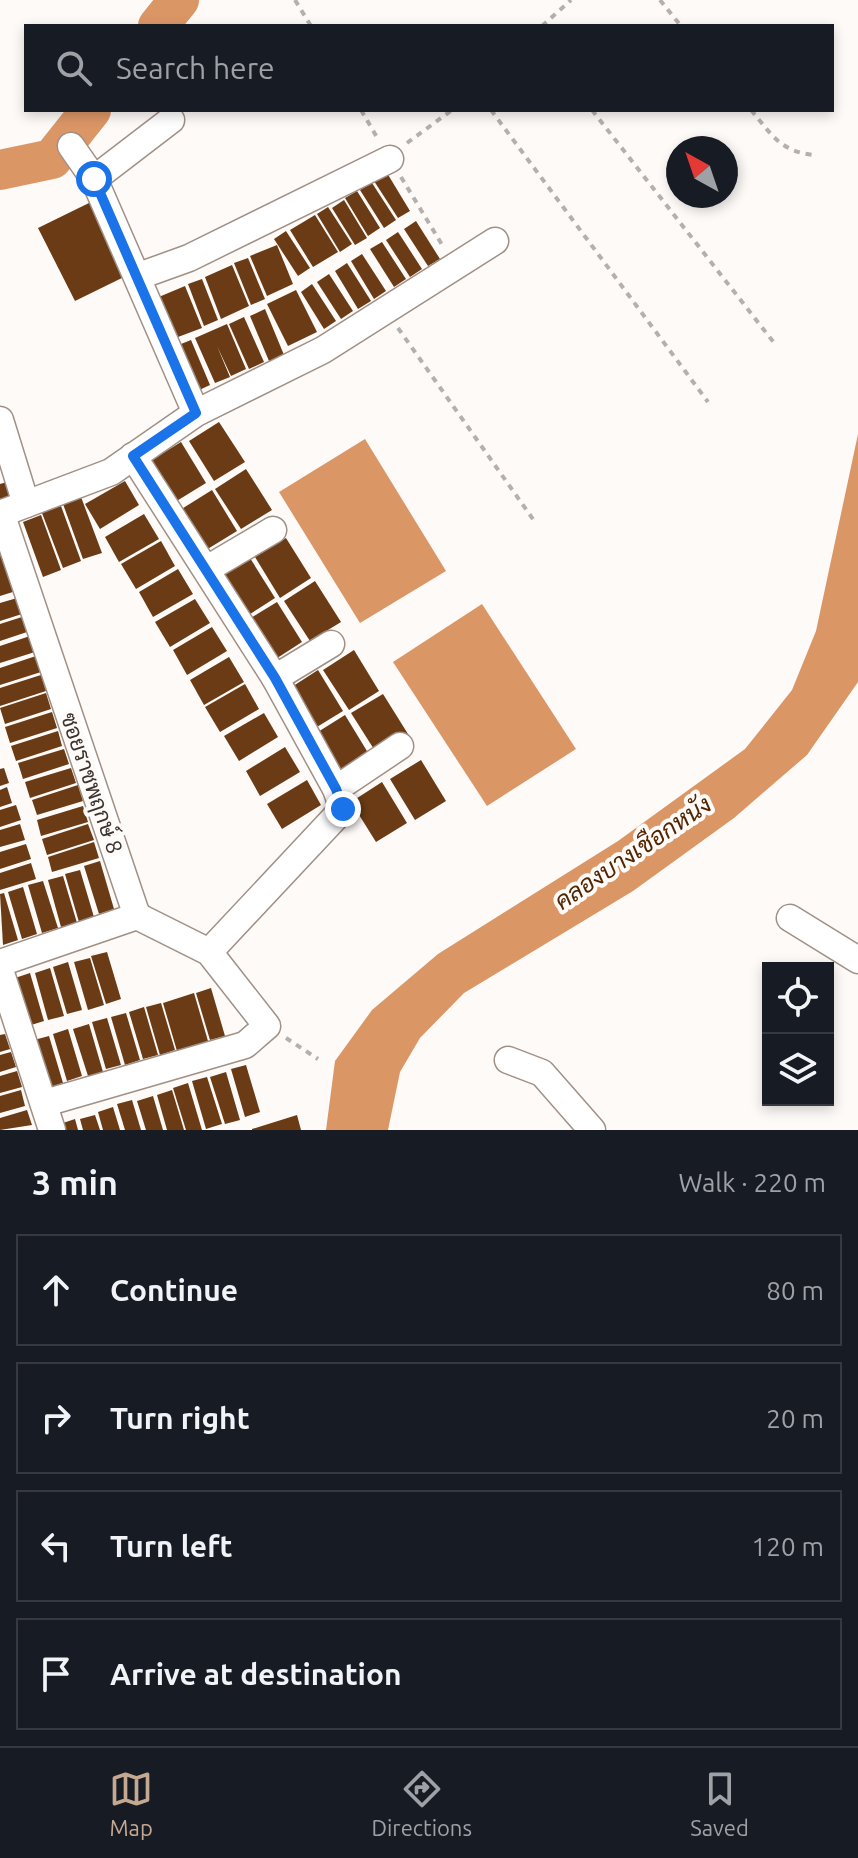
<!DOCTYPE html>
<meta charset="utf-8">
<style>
body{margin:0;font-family:Ubuntu,Sarabun,sans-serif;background:#20242c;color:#f1f3f6}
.controls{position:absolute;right:24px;bottom:24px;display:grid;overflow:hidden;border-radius:0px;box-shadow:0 4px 12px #0003}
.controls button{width:72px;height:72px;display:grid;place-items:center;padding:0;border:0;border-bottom:2px solid #363941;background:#171b24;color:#f1f3f6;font:40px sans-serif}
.compass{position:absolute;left:666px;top:136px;width:72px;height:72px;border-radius:50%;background:#171b24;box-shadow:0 4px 12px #0003;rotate:320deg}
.stop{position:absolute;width:24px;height:24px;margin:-18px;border:6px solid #1a73e8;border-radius:50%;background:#fff}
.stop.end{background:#1a73e8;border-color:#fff;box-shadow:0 2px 8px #0008}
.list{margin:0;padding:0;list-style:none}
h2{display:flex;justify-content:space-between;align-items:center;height:104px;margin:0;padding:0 32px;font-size:34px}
h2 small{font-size:26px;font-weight:400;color:#9ea1a6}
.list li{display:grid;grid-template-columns:52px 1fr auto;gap:24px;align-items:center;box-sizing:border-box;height:112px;margin:0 16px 16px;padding:0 16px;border:2px solid #363941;border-radius:0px}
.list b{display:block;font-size:30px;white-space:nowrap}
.list em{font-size:26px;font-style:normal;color:#9ea1a6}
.icon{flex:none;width:44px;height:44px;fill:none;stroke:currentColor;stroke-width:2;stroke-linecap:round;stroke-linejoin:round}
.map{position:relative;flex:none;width:858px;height:1130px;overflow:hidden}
.search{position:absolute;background:#171b24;box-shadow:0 4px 12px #0003;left:24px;right:24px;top:24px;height:88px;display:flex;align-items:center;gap:20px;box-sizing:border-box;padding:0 28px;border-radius:0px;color:#9ea1a6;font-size:30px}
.sheet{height:616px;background:#171b24}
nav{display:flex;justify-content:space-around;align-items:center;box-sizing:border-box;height:112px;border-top:2px solid #363941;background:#171b24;font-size:22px;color:#9ea1a6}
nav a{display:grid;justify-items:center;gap:4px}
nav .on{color:#c4a891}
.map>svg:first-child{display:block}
.water{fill:#db9666}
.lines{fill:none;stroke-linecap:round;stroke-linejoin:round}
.river{stroke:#db9666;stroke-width:40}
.building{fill:#6a3b15}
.minor-casing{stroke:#a09086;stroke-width:29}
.path{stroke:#b5b0ad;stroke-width:4;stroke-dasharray:6 6;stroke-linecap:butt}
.minor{stroke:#fff;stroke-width:26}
.route{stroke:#1a73e8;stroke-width:10}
.labels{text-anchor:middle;stroke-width:8;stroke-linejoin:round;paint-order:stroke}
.street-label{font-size:22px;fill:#3a332f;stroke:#fefaf8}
.water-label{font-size:24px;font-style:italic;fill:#502500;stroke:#fefaf8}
</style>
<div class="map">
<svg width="858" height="1130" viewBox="0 0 858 1130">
<rect width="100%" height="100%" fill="#fefaf8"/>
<!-- water -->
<g class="water">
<path d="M858 434V682L807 755 734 818 633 891 464 993 420 1038 400 1072 388 1130H326L335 1061 372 1010 438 954 618 841 745 749 792 690 816 631Z"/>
<path d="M365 439 446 571 360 623 279 492Z"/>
<path d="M482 604 576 749 487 806 393 662Z"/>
</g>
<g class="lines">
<!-- river -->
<g class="river">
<path d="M158 26 179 0"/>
<path d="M0 170 52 159 91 110"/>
</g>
</g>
<!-- building -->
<g class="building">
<path d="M387 173 410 211 398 218 374 181Z"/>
<path d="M372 183 396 220 384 228 360 190Z"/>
<path d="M357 191 380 228 368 236 345 198Z"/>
<path d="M344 200 367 238 355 245 332 208Z"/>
<path d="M91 202 128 275 75 301 38 228Z"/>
<path d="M328 207 352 244 340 252 317 214Z"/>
<path d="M315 215 338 252 313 267 290 230Z"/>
<path d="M416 221 440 259 428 266 404 229Z"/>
<path d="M286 231 310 268 298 276 274 239Z"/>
<path d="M398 232 422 269 410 277 386 240Z"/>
<path d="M382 242 406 279 394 287 370 249Z"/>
<path d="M277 245 293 284 267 296 250 256Z"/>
<path d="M362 254 386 291 374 299 351 261Z"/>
<path d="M248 258 265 299 251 305 234 263Z"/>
<path d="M347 263 371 301 358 309 335 271Z"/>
<path d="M232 265 249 306 221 319 205 277Z"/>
<path d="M329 274 353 311 341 319 317 282Z"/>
<path d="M202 279 218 320 204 326 188 284Z"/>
<path d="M312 284 336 321 324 329 301 292Z"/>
<path d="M185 286 202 328 170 340 154 299Z"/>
<path d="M296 290 317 332 288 346 267 304Z"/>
<path d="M265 309 284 355 269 361 250 316Z"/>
<path d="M244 317 264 362 249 369 229 324Z"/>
<path d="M227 324 246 369 231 376 217 346 230 377 215 383 195 338Z"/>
<path d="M191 340 210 385 195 392 176 346Z"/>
<path d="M219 422 245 462 214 481 189 441Z"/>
<path d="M181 442 206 483 175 502 150 461Z"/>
<path d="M246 469 272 510 241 529 215 489Z"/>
<path d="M125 481 139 505 100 529 85 504Z"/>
<path d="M7 482 12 497 0 501V484Z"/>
<path d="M212 490 237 531 206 550 180 510Z"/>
<path d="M81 497 102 553 83 559 63 504Z"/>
<path d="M61 506 81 561 63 568 42 513Z"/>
<path d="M144 514 159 539 119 562 105 537Z"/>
<path d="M41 515 61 570 43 577 23 522Z"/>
<path d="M286 538 311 578 280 598 255 557Z"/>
<path d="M0 541 16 591 0 596Z"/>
<path d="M161 541 175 566 136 589 121 564Z"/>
<path d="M250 558 275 598 244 618 219 577Z"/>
<path d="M178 569 193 594 153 617 139 592Z"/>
<path d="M315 581 341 622 310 641 284 601Z"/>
<path d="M17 598 22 614 0 621V603Z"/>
<path d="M195 599 210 623 170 647 155 622Z"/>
<path d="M277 602 302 642 271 662 246 621Z"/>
<path d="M22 617 27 632 0 641V624Z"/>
<path d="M212 627 227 651 187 675 173 650Z"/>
<path d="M30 636 35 652 0 663V646Z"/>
<path d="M354 650 379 691 349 710 323 670Z"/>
<path d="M36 656 41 672 0 685V668Z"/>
<path d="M229 657 244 682 204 705 190 680Z"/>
<path d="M318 670 343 711 312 730 287 690Z"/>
<path d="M41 675 46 691 0 706V688Z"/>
<path d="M245 684 259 709 220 732 205 707Z"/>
<path d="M46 693 51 709 5 724 0 708Z"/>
<path d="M383 694 408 734 377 754 351 713Z"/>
<path d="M52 712 57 728 10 743 5 727Z"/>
<path d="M264 713 278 737 239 761 224 736Z"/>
<path d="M345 715 370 756 339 775 313 735Z"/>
<path d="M58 731 62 746 16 761 11 746Z"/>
<path d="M285 747 300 772 260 796 246 771Z"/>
<path d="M64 749 69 764 23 779 18 763Z"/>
<path d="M421 760 446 801 415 820 390 779Z"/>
<path d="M4 768 9 783 0 786V769Z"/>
<path d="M71 768 76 783 30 798 25 782Z"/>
<path d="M307 780 321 805 282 829 267 804Z"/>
<path d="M382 782 407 823 376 842 351 802Z"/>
<path d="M78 785 83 801 37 815 32 800Z"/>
<path d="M7 787 12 803 0 807V790Z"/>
<path d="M16 805 21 820 0 827V810Z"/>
<path d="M83 806 88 822 41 836 37 820Z"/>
<path d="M20 824 25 840 0 847V830Z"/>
<path d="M88 824 94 840 47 855 42 839Z"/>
<path d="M94 842 99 858 52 872 48 857Z"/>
<path d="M26 844 31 859 0 869V852Z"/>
<path d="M100 861 114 909 99 914 84 866Z"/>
<path d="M31 863 36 879 0 890V873Z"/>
<path d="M80 870 94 917 79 922 65 874Z"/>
<path d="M63 876 77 923 61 927 48 880Z"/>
<path d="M43 881 58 928 42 933 28 885Z"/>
<path d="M23 887 37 934 22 939 8 892Z"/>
<path d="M4 893 18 940 3 945 0 894Z"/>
<path d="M107 952 121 999 106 1004 91 956Z"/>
<path d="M90 958 104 1005 88 1010 74 962Z"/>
<path d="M68 962 82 1010 67 1014 53 967Z"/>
<path d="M50 968 64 1016 48 1020 35 973Z"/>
<path d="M30 973 44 1021 28 1026 15 978Z"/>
<path d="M211 988 225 1036 210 1040 196 993Z"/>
<path d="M194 993 208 1041 177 1051 163 1003Z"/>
<path d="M161 1003 175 1050 160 1055 146 1007Z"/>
<path d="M144 1007 158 1055 143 1059 129 1012Z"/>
<path d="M126 1013 140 1060 125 1065 111 1017Z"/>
<path d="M107 1018 121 1065 106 1069 92 1022Z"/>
<path d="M89 1024 103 1072 88 1076 73 1029Z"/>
<path d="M68 1029 82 1076 67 1081 53 1034Z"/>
<path d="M5 1034 10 1049 0 1052V1035Z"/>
<path d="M49 1036 63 1083 48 1088 34 1040Z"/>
<path d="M11 1052 16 1067 0 1072V1055Z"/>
<path d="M246 1065 260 1112 245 1117 231 1069Z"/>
<path d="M17 1071 22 1087 0 1093V1076Z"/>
<path d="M226 1072 240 1120 225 1124 210 1077Z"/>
<path d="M207 1077 222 1124 206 1129 192 1081Z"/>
<path d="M188 1083 202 1130H186L173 1088Z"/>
<path d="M21 1090 25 1106 0 1113V1096Z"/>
<path d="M172 1090 184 1130H167L157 1095Z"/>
<path d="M153 1096 163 1130H146L137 1101Z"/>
<path d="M132 1100 141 1130H125L117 1104Z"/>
<path d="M113 1107 120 1130H103L98 1112Z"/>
<path d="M27 1110 32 1125 0 1130V1118Z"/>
<path d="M95 1115 100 1130H83L80 1119Z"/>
<path d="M297 1115 301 1130H252V1129Z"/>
<path d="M75 1119 78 1130H62L60 1124Z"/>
</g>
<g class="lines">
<defs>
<g id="minor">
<path d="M71 146 94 179 196 413"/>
<path d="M94 179 171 120"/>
<path d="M139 276 189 258 390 159"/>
<path d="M0 420 26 504"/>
<path d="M133 456 275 678 336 789 343 809 209 952"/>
<path d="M0 514 111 472 196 413 323 350 495 241"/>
<path d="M207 569 273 530"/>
<path d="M275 678 331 644"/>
<path d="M336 789 400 746"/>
<path d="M790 918 858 960"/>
<path d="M0 963 137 916 1 513"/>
<path d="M0 970 52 1130"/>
<path d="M508 1060 542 1073 592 1130"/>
<path d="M45 1103 245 1045 267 1026 209 952 137 916"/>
</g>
</defs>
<!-- minor casing -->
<use href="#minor" class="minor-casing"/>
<!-- path -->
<g class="path">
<path d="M295 0 311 26"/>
<path d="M660 0 681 26"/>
<path d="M542 26 571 0"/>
<path d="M361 110 378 139"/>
<path d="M491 110 708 402"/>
<path d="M592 110 775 344"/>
<path d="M751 110C772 135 780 151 813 155"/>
<path d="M407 143 452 110"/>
<path d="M401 177 444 248"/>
<path d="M398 328 535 522"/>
<path d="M286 1038 318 1059"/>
</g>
<!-- minor -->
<use href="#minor" class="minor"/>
</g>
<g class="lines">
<!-- route -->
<path class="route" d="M94 179 196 413 133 456 275 678 336 789 343 809"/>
</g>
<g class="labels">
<!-- street labels -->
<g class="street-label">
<text transform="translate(92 783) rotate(71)" y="8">ซอยราชพฤกษ์ 8</text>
</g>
<!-- water labels -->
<g class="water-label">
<text transform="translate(633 853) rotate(-34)" y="8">คลองบางเชือกหนัง</text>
</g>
</g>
</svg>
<div class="controls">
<button><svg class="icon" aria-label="locate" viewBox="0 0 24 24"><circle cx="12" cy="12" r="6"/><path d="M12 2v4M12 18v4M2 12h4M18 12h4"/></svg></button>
<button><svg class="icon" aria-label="layers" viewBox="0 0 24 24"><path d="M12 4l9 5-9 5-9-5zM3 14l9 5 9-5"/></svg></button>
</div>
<svg class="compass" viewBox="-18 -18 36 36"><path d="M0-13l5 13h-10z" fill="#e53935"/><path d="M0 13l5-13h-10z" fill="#9ea1a6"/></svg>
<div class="stop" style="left:94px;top:179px"></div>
<div class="stop end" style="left:343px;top:809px"></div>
<div class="search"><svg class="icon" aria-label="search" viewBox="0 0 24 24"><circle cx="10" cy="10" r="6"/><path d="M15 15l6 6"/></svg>Search here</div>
</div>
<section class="sheet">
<h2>3 min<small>Walk · 220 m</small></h2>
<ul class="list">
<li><svg class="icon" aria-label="ahead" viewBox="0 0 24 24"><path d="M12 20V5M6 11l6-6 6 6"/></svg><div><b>Continue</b></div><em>80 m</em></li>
<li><svg class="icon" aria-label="right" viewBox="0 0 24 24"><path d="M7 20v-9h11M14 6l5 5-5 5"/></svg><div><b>Turn right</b></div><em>20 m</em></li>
<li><svg class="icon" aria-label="left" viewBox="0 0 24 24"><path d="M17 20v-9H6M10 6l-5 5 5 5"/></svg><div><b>Turn left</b></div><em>120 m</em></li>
<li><svg class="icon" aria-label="arrive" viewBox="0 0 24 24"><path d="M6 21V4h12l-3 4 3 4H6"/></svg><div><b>Arrive at destination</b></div></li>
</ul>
</section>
<nav>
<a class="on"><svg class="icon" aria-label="map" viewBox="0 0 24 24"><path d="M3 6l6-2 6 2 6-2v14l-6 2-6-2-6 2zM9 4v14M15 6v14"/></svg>Map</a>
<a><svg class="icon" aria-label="directions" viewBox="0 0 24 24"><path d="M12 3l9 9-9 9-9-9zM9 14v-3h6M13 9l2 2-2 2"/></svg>Directions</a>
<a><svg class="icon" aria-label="saved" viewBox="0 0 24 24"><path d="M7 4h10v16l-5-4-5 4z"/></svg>Saved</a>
</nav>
